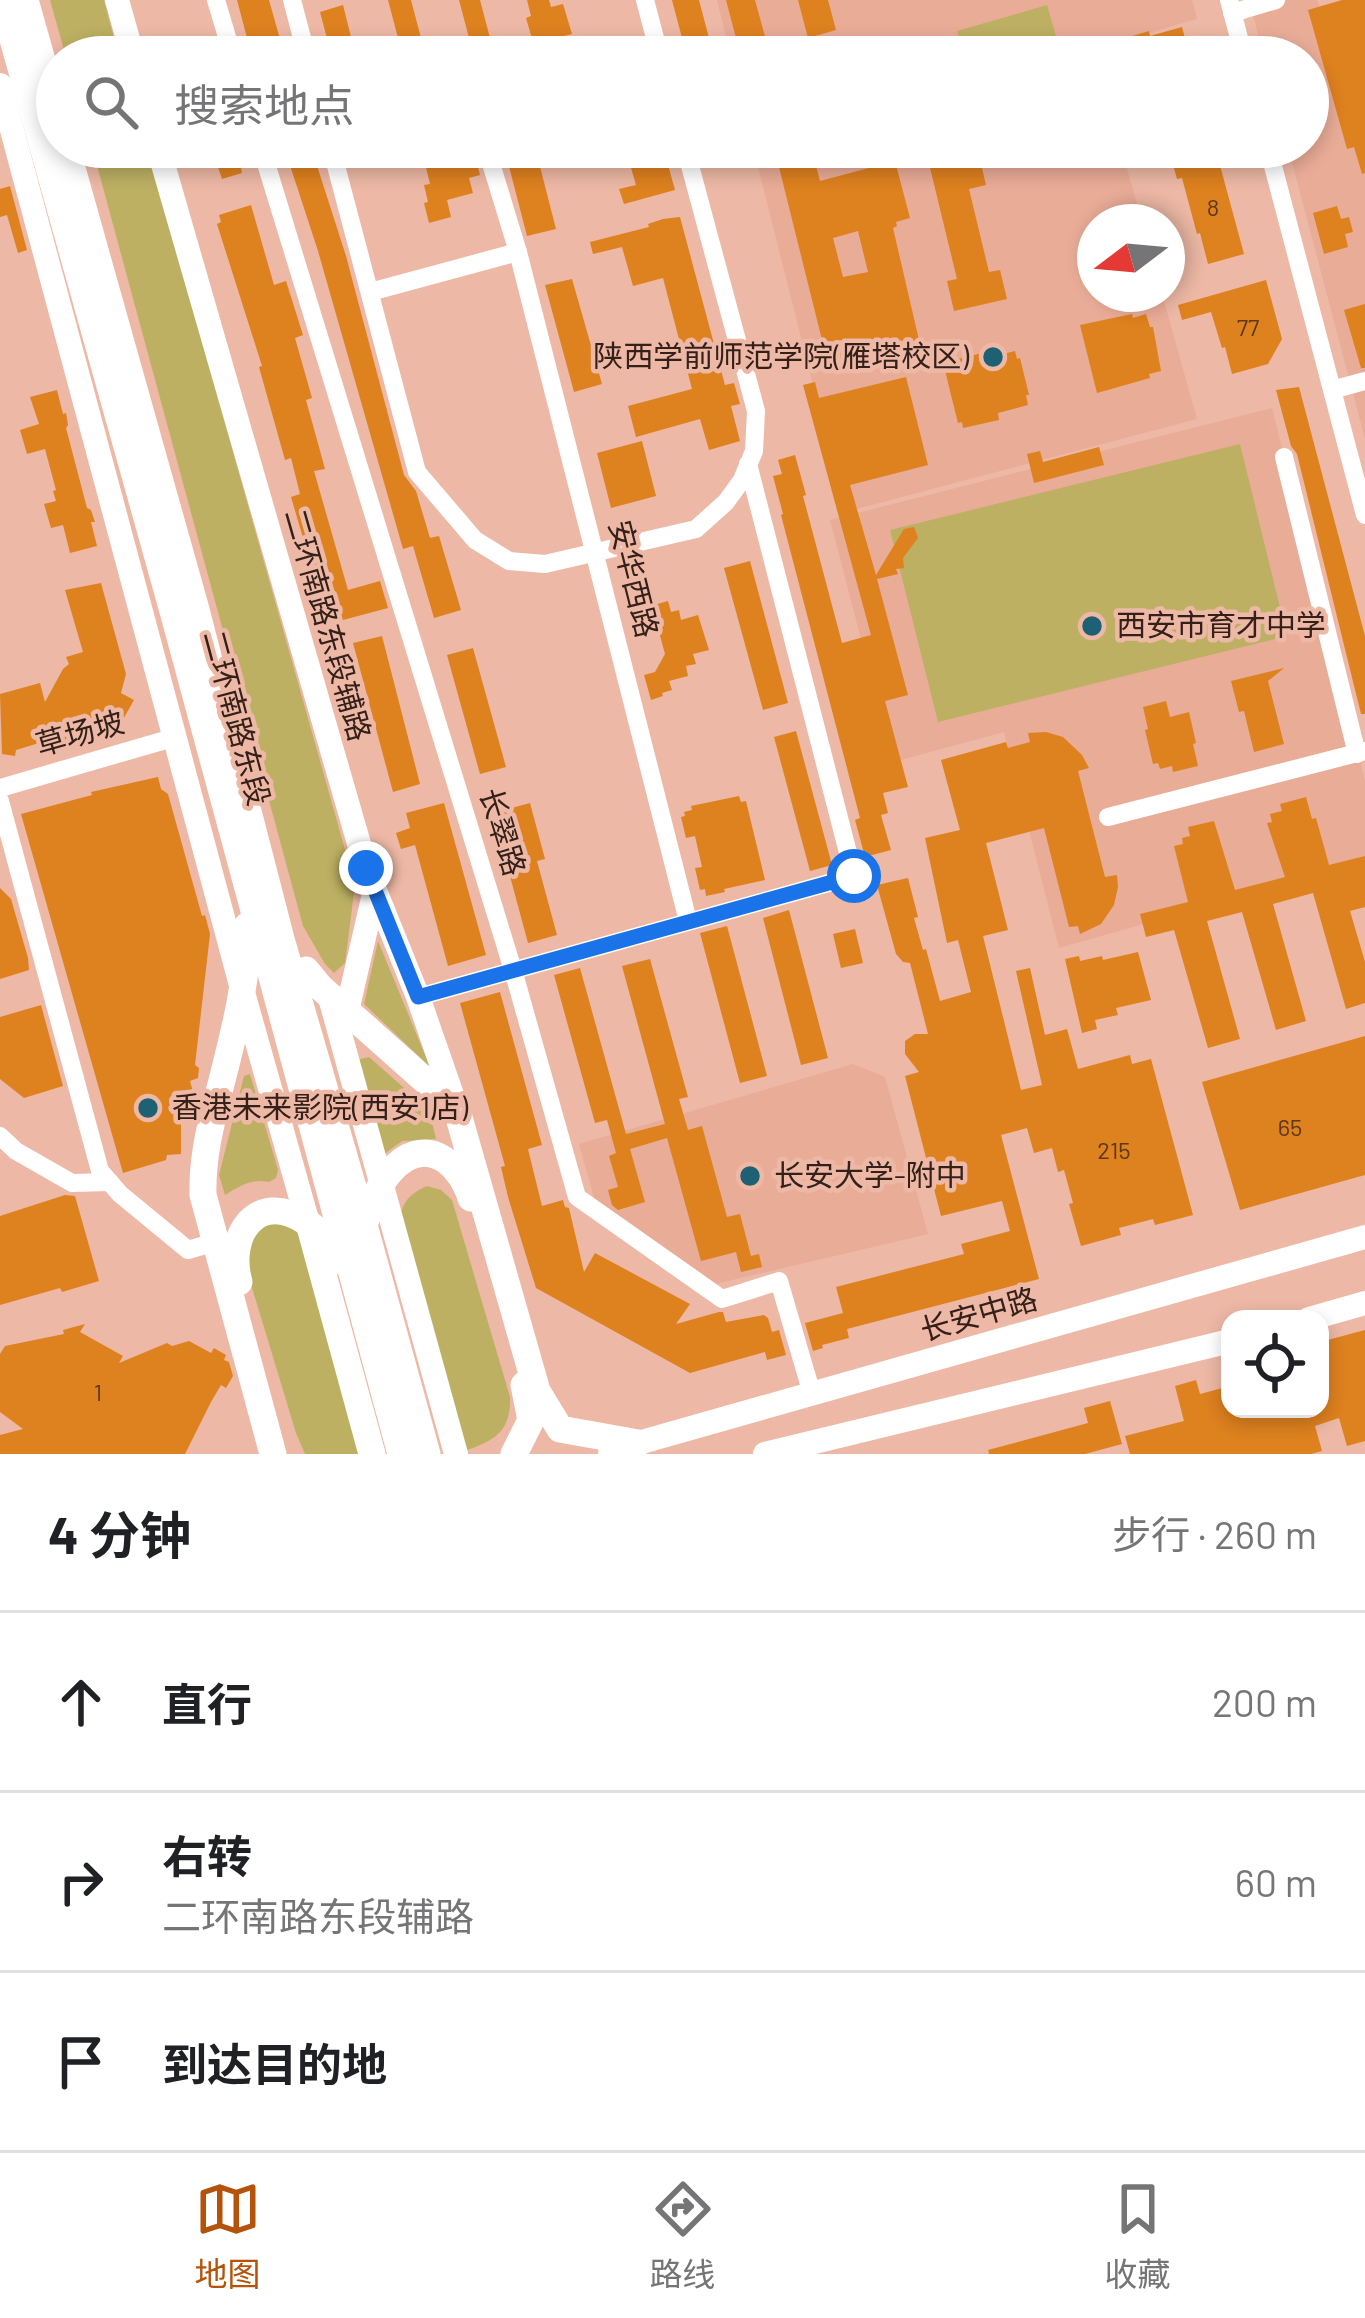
<!DOCTYPE html>
<html lang="zh">
<meta charset="utf-8">
<style>
body{margin:0;font-family:Barlow,"Noto Sans SC",sans-serif;background:#f2f2f2;color:#202124}
.controls{position:absolute;right:36px;bottom:36px;display:grid;overflow:hidden;border-radius:24px;box-shadow:0 6px 18px #0003}
.controls button{width:108px;height:108px;display:grid;place-items:center;padding:0;border:0;border-bottom:3px solid #e0e0e0;background:#fff;color:#202124;font:60px sans-serif}
.compass{position:absolute;left:1077px;top:204px;width:108px;height:108px;border-radius:50%;background:#fff;box-shadow:0 6px 18px #0003;rotate:254deg}
.stop{position:absolute;width:36px;height:36px;margin:-27px;border:9px solid #1a73e8;border-radius:50%;background:#fff}
.stop.end{background:#1a73e8;border-color:#fff;box-shadow:0 3px 12px #0008}
.list{margin:0;padding:0;list-style:none}
h2{display:flex;justify-content:space-between;align-items:center;height:156px;margin:0;padding:0 48px;font-size:51px}
h2 small{font-size:39px;font-weight:400;color:#757577}
.list li{display:grid;grid-template-columns:78px 1fr auto;gap:36px;align-items:center;box-sizing:border-box;height:180px;padding:0 48px;border-top:3px solid #e0e0e0}
.list b{display:block;font-size:45px;white-space:nowrap}
.list p{margin:0;font-size:39px;white-space:nowrap;color:#757577}
.list em{font-size:39px;font-style:normal;color:#757577}
.icon{flex:none;width:66px;height:66px;fill:none;stroke:currentColor;stroke-width:2;stroke-linecap:round;stroke-linejoin:round}
.map{position:relative;flex:none;width:1365px;height:1454px;overflow:hidden}
.search{position:absolute;background:#fff;box-shadow:0 6px 18px #0003;left:36px;right:36px;top:36px;height:132px;display:flex;align-items:center;gap:30px;box-sizing:border-box;padding:0 42px;border-radius:66px;color:#757577;font-size:45px}
.sheet{height:696px;background:#fff}
nav{display:flex;justify-content:space-around;align-items:center;box-sizing:border-box;height:168px;border-top:3px solid #e0e0e0;background:#fff;font-size:33px;color:#757577}
nav a{display:grid;justify-items:center;gap:6px}
nav .on{color:#b45309}
.map>svg:first-child{display:block}
.built{fill:#e9ac97}
.green{fill:#bdb063}
.building{fill:#de811f;fill-rule:evenodd}
.lines{fill:none;stroke-linecap:round;stroke-linejoin:round}
.minor{stroke:#fff;stroke-width:18}
.major{stroke:#fff;stroke-width:24}
.highway{stroke:#fff;stroke-width:27}
.route{stroke:#1a73e8;stroke-width:15}
.poi-dot{fill:#1e6174;stroke:#edb8a5;stroke-width:4.5}
.labels{text-anchor:middle;stroke-width:9;stroke-linejoin:round;paint-order:stroke}
.number-label{font-size:24px;fill:#5e381a}
.poi-label{font-size:30px;fill:#342019;stroke:#edb8a5;text-anchor:start}
.street-label{font-size:30px;fill:#342019;stroke:#edb8a5}
</style>
<div class="map">
<svg width="1365" height="1454" viewBox="0 0 1365 1454">
<rect width="100%" height="100%" fill="#edb8a5"/>
<!-- built -->
<g class="built">
<path d="M717 0H1192L1197 19 1095 48 1096 57H731Z"/>
<path d="M1249 0H1317L1319 6 1328 4 1365 134V439L1288 147H1308V57H1264Z"/>
<path d="M753 147H1121L1142 222H1095V294H1162L1197 419 845 512Z"/>
<path d="M1272 408 1365 781V861L1059 948 1004 732 893 762 830 520Z"/>
<path d="M853 1064 885 1077 928 1234 711 1285 597 1208 579 1144Z"/>
</g>
<!-- green -->
<g class="green">
<path d="M50 0H104L119 57H66Z"/>
<path d="M1047 5 1062 57H965L957 31Z"/>
<path d="M92 147H147L355 885 345 963 334 973 325 964 303 926Z"/>
<path d="M1240 444 1287 636 938 722 890 530Z"/>
<path d="M378 941 430 1067 364 1004Z"/>
<path d="M369 1057 429 1110 436 1139 402 1141 384 1154 357 1060Z"/>
<path d="M250 1074 278 1170 276 1178 269 1182C252 1178 239 1186 225 1195L219 1175 244 1076Z"/>
<path d="M427 1186 441 1190 452 1200 510 1397C511 1431 495 1441 464 1451L399 1222C402 1202 409 1194 427 1186Z"/>
<path d="M277 1219 297 1229 361 1454H305L296 1433 243 1258 251 1234Z"/>
</g>
<!-- building -->
<g class="building">
<path d="M237 0H269L285 57H252Z"/>
<path d="M388 0H411L426 57H403Z"/>
<path d="M459 0H480L495 57H474Z"/>
<path d="M527 0H549L551 7 563 4 572 34 560 37 562 44 544 48 541 40 533 42 526 18 531 16Z"/>
<path d="M672 0H699L714 57H687Z"/>
<path d="M726 0H755L769 51 741 57Z"/>
<path d="M798 0H828L836 30 808 38Z"/>
<path d="M1342 0H1365V173L1362 174 1354 147 1347 149 1308 10Z"/>
<path d="M343 5 356 57H332L320 12Z"/>
<path d="M1182 27 1190 57H1124L1119 40 1149 31 1150 36Z"/>
<path d="M207 147H248L251 165 241 168 242 173 222 179 218 167 214 168Z"/>
<path d="M284 147H311L346 256 404 475 416 491 430 538 439 536 461 610 434 618 413 546 403 549 318 251Z"/>
<path d="M421 147H473L480 175 469 178 473 193 447 200 451 217 429 223 424 203 428 202 424 185 430 184Z"/>
<path d="M504 147H535L556 229 527 236Z"/>
<path d="M625 147H663L675 190 624 204 619 189 636 185Z"/>
<path d="M774 147H811L820 181 895 161 910 218 896 222 897 226 893 228 919 340 866 353 868 358 829 368ZM858 231 868 272 843 277 833 238Z"/>
<path d="M925 147H959L962 159 979 155 986 185 969 189 989 272 1000 270 1007 299 954 311 947 281 957 279Z"/>
<path d="M1173 147H1215L1244 254 1208 264 1200 233 1197 234 1182 178 1177 179 1172 161 1177 160Z"/>
<path d="M10 186 27 250 18 253 7 215 0 217V189Z"/>
<path d="M251 205 274 285 286 281 303 335 295 338 312 398 306 400 325 469 314 471 348 590 380 581 388 608 343 620 335 595 321 599 291 497 300 494 291 458 285 460 259 367 262 366 217 224 221 222 219 215Z"/>
<path d="M1337 206 1341 219 1349 217 1353 232 1345 234 1348 247 1324 254 1313 213Z"/>
<path d="M680 217 725 385 734 383 740 404 731 406 740 441 709 450 700 419 636 437 628 406 692 389 663 278 633 286 622 247 593 254 590 242 649 227 648 224 663 219Z"/>
<path d="M572 279 602 384 574 392 545 285Z"/>
<path d="M1266 280 1282 339 1268 364 1232 374 1225 347 1222 348 1211 312 1182 320 1178 305Z"/>
<path d="M1365 304V368H1361L1344 310Z"/>
<path d="M1132 314 1133 318 1146 314 1150 327H1153L1161 371 1149 374 1150 378 1097 393 1080 325Z"/>
<path d="M1015 351 1017 359 1020 358 1029 395H1026L1028 405 998 413 999 420 963 428 962 422 958 423 951 395 945 370 948 369 946 362 982 353 983 359Z"/>
<path d="M906 377 928 465 850 485 876 575 904 529 914 527 918 538 903 558 904 568 896 569 898 574 877 579 908 695 885 701 908 787 883 793 888 813 881 815 891 850 865 857 855 820 860 818 781 515 783 514 773 476 782 474 778 460 795 455 806 495 803 496 842 643 871 635 803 385 815 382 819 398Z"/>
<path d="M1299 387 1365 636V714H1361L1297 454 1291 446 1276 390Z"/>
<path d="M57 390 63 414 66 413 68 425 66 428 87 508 91 510 95 522H91L97 546 70 553 63 525 51 528 44 504 56 501 53 491 56 490 45 449 27 454 20 430 39 424 30 397Z"/>
<path d="M642 441 656 496 611 508 597 453Z"/>
<path d="M1099 447 1104 465 1034 483 1027 454 1040 451 1043 462Z"/>
<path d="M750 561 788 703 763 710 724 568Z"/>
<path d="M101 583 126 674 121 693 134 700 121 723 111 717 97 728 66 741 62 736 16 750 15 756 2 754 0 694 40 683 45 702 63 669 69 664 66 657 83 652 65 590Z"/>
<path d="M639 595 641 599 647 598 650 606 668 601 671 612 679 610 681 620 698 615 709 650 693 654 696 664 686 666 688 676 669 681 672 690 662 693 663 696 651 700 644 675 655 672 665 654 659 632 643 623 635 625 627 599Z"/>
<path d="M382 636 420 784 393 792 353 643Z"/>
<path d="M473 648 506 767 480 774 447 655Z"/>
<path d="M1284 668 1268 681 1284 744 1254 752 1244 711 1239 712 1231 681Z"/>
<path d="M1166 701 1170 717 1189 712 1196 743 1193 744 1198 766 1173 772 1172 766 1160 769 1158 763 1153 764 1145 730 1148 729 1143 707Z"/>
<path d="M796 731 832 865 810 871 774 737Z"/>
<path d="M1046 732 1063 737 1082 755 1089 768 1078 771 1105 877 1117 875 1118 887 1114 905 1101 924 1080 934 1078 926 1069 927 1044 828 986 843 1008 930 983 936 1021 1090 1042 1085 1016 971 1030 968 1045 1035 1067 1029 1078 1069 1130 1055 1132 1064 1151 1059 1193 1215 1155 1225 1153 1219 1119 1228 1121 1235 1081 1246 1069 1204 1073 1203 1064 1170 1058 1172 1052 1148 1034 1153 1027 1128 1001 1135 1039 1279 847 1329 849 1338 822 1345 823 1348 813 1351 805 1323 843 1313 836 1287 964 1254 961 1244 1010 1231 1002 1201 941 1216 905 1076 919 1072 905 1054V1041L915 1034H928L910 963 903 962 896 954 877 885 908 878 918 917 914 918 919 936 923 950 926 949 940 1001 971 992 958 940 947 943 925 838 960 830 941 760 1006 742 1008 748 1030 742 1028 733Z"/>
<path d="M158 777 161 789 168 794 202 916 205 915 210 934 195 1065 199 1068 198 1078 190 1081 193 1092 182 1095 187 1119 181 1121V1154L167 1155 166 1160 123 1173 21 814 92 795 91 792Z"/>
<path d="M739 796 741 802 746 801 765 880 724 889 725 892 706 896 705 889 700 890 695 868 702 867 695 836 686 838 681 817 685 816 684 812 692 810 691 806Z"/>
<path d="M1306 797 1312 819 1316 818 1329 865 1365 856V907L1350 911 1365 962V1003L1346 1009 1313 893 1273 904 1306 1021 1276 1030 1242 912 1207 921 1240 1039 1208 1048 1174 930 1146 937 1140 914 1188 902 1174 846 1183 844 1182 838 1190 836 1188 827 1214 821 1235 890 1285 877 1267 823 1272 822 1270 814 1282 811 1280 804Z"/>
<path d="M444 803 486 955 448 966 415 845 401 849 396 833 410 828 406 813Z"/>
<path d="M530 803 545 859 537 861 557 935 528 943 493 813Z"/>
<path d="M0 888 11 899 28 958 29 970 0 979Z"/>
<path d="M789 910 828 1058 801 1065 763 918Z"/>
<path d="M727 926 767 1076 740 1083 700 933Z"/>
<path d="M855 929 863 963 841 968 833 934Z"/>
<path d="M1138 952 1151 1000 1116 1008 1118 1015 1095 1020 1097 1029 1082 1033 1065 959 1079 956 1080 961 1102 956 1103 960Z"/>
<path d="M650 959 688 1097 679 1099 688 1130 702 1126 727 1217 740 1214 751 1256 759 1254 762 1267 741 1272 736 1252 701 1261 667 1138 630 1149 645 1202 618 1210 612 1205 608 1190 618 1187 609 1156 616 1153 607 1120 595 1123 554 975 580 968 626 1134 665 1124 622 966Z"/>
<path d="M500 992 542 1145 528 1149 542 1206 563 1200 565 1207 569 1208 584 1272 595 1253 690 1304 676 1324 719 1312H723L726 1322 764 1315 768 1318 772 1332 779 1330 786 1355 767 1360 765 1352 690 1373 536 1288 508 1197 501 1167 505 1166 460 1003Z"/>
<path d="M41 1005 63 1086 24 1098 0 1079V1017Z"/>
<path d="M1365 1036V1175L1240 1210 1202 1082Z"/>
<path d="M65 1195 75 1196 99 1281 62 1292 60 1288 0 1305V1216Z"/>
<path d="M85 1324 80 1332 123 1356 119 1363 167 1343 172 1346 189 1341 211 1353 214 1348 226 1355 224 1360 229 1362 233 1376 226 1388 221 1385 211 1402 185 1454H0V1435L23 1429 0 1412V1354L5 1346 64 1334 63 1330Z"/>
<path d="M1365 1330V1441L1347 1446 1339 1418 1315 1426 1322 1451 1311 1454H1130L1125 1436 1184 1421 1175 1386 1196 1380 1200 1394 1230 1386V1409H1320V1342Z"/>
<path d="M1110 1401 1122 1444 1085 1454H989L988 1450 1088 1423 1084 1408Z"/>
</g>
<g class="lines">
<!-- minor -->
<g class="minor">
<path d="M216 0 233 57"/>
<path d="M292 0 307 57"/>
<path d="M645 0 660 57"/>
<path d="M1229 0 1244 57"/>
<path d="M1232 13 1276 0"/>
<path d="M261 147 513 970 577 1197 722 1299 779 1281 812 1394"/>
<path d="M331 147 417 472 475 540 509 561 545 564 696 529 726 502 742 480 754 451 756 411 685 147"/>
<path d="M486 147 518 252 688 921"/>
<path d="M1268 147 1365 515"/>
<path d="M370 292 518 252"/>
<path d="M1332 390 1365 381"/>
<path d="M1284 457 1357 754"/>
<path d="M0 788 176 737"/>
<path d="M0 801 100 1171 120 1194 188 1250 215 1242"/>
<path d="M1108 817 1365 751"/>
<path d="M418 997 854 876 748 464"/>
<path d="M0 1136 16 1151 72 1183 110 1182"/>
</g>
<!-- major -->
<g class="major">
<path d="M117 0 133 57"/>
<path d="M0 85 242 989 308 1223"/>
<path d="M158 147 366 868 418 997 458 1112"/>
<path d="M329 994 456 1454"/>
<path d="M344 1024 374 894"/>
<path d="M1309 1319 1365 1303"/>
<path d="M610 1454 638 1443 1365 1237"/>
<path d="M765 1454 1230 1341"/>
</g>
<!-- highway -->
<g class="highway">
<path d="M2 0 173 611 401 1454"/>
<path d="M25 0 57 114"/>
<path d="M66 147 195 606 281 939 364 1225 427 1454"/>
<path d="M248 925C248 982 233 1037 219 1092 210 1127 202 1159 203 1195L273 1454"/>
<path d="M306 970 320 987 438 1092 458 1114 537 1391 560 1429 638 1443"/>
<path d="M364 1225C371 1206 377 1187 390 1172 422 1134 459 1159 471 1198"/>
<path d="M310 1227 372 1454"/>
<path d="M239 1282C226 1236 256 1190 305 1221 321 1231 334 1249 345 1263"/>
<path d="M514 1454 531 1420 524 1385"/>
</g>
</g>
<g class="lines">
<!-- route -->
<path class="route" d="M366 868 418 997 854 876"/>
</g>
<!-- markers -->
<g class="poi-dot">
<circle cx="993" cy="357" r="12"/>
<circle cx="1092" cy="626" r="12"/>
<circle cx="148" cy="1108" r="12"/>
<circle cx="750" cy="1176" r="12"/>
</g>
<g class="labels">
<!-- number labels -->
<g class="number-label">
<text x="1213" y="216">8</text>
<text x="1248" y="336">77</text>
<text x="1290" y="1136">65</text>
<text x="1114" y="1159">215</text>
<text x="98" y="1401">1</text>
</g>
<!-- poi labels -->
<g class="poi-label">
<text x="969" y="367" text-anchor="end">陕西学前师范学院(雁塔校区)</text>
<text x="1116" y="636">西安市育才中学</text>
<text x="172" y="1118">香港未来影院(西安1店)</text>
<text x="774" y="1186">长安大学-附中</text>
</g>
<!-- street labels -->
<g class="street-label">
<text transform="translate(633 579) rotate(76)" y="10">安华西路</text>
<text transform="translate(327 625) rotate(74)" y="10">二环南路东段辅路</text>
<text transform="translate(236 718) rotate(75)" y="10">二环南路东段</text>
<text transform="translate(80 734) rotate(-16)" y="10">草场坡</text>
<text transform="translate(502 832) rotate(73)" y="10">长翠路</text>
<text transform="translate(979 1315) rotate(-16)" y="10">长安中路</text>
</g>
</g>
</svg>
<div class="controls">
<button><svg class="icon" aria-label="locate" viewBox="0 0 24 24"><circle cx="12" cy="12" r="6"/><path d="M12 2v4M12 18v4M2 12h4M18 12h4"/></svg></button>
</div>
<svg class="compass" viewBox="-18 -18 36 36"><path d="M0-13l5 13h-10z" fill="#e53935"/><path d="M0 13l5-13h-10z" fill="#757577"/></svg>
<div class="stop" style="left:854px;top:876px"></div>
<div class="stop end" style="left:366px;top:868px"></div>
<div class="search"><svg class="icon" aria-label="search" viewBox="0 0 24 24"><circle cx="10" cy="10" r="6"/><path d="M15 15l6 6"/></svg>搜索地点</div>
</div>
<section class="sheet">
<h2>4 分钟<small>步行 · 260 m</small></h2>
<ul class="list">
<li><svg class="icon" aria-label="ahead" viewBox="0 0 24 24"><path d="M12 20V5M6 11l6-6 6 6"/></svg><div><b>直行</b></div><em>200 m</em></li>
<li><svg class="icon" aria-label="right" viewBox="0 0 24 24"><path d="M7 20v-9h11M14 6l5 5-5 5"/></svg><div><b>右转</b><p>二环南路东段辅路</p></div><em>60 m</em></li>
<li><svg class="icon" aria-label="arrive" viewBox="0 0 24 24"><path d="M6 21V4h12l-3 4 3 4H6"/></svg><div><b>到达目的地</b></div></li>
</ul>
</section>
<nav>
<a class="on"><svg class="icon" aria-label="map" viewBox="0 0 24 24"><path d="M3 6l6-2 6 2 6-2v14l-6 2-6-2-6 2zM9 4v14M15 6v14"/></svg>地图</a>
<a><svg class="icon" aria-label="directions" viewBox="0 0 24 24"><path d="M12 3l9 9-9 9-9-9zM9 14v-3h6M13 9l2 2-2 2"/></svg>路线</a>
<a><svg class="icon" aria-label="saved" viewBox="0 0 24 24"><path d="M7 4h10v16l-5-4-5 4z"/></svg>收藏</a>
</nav>
